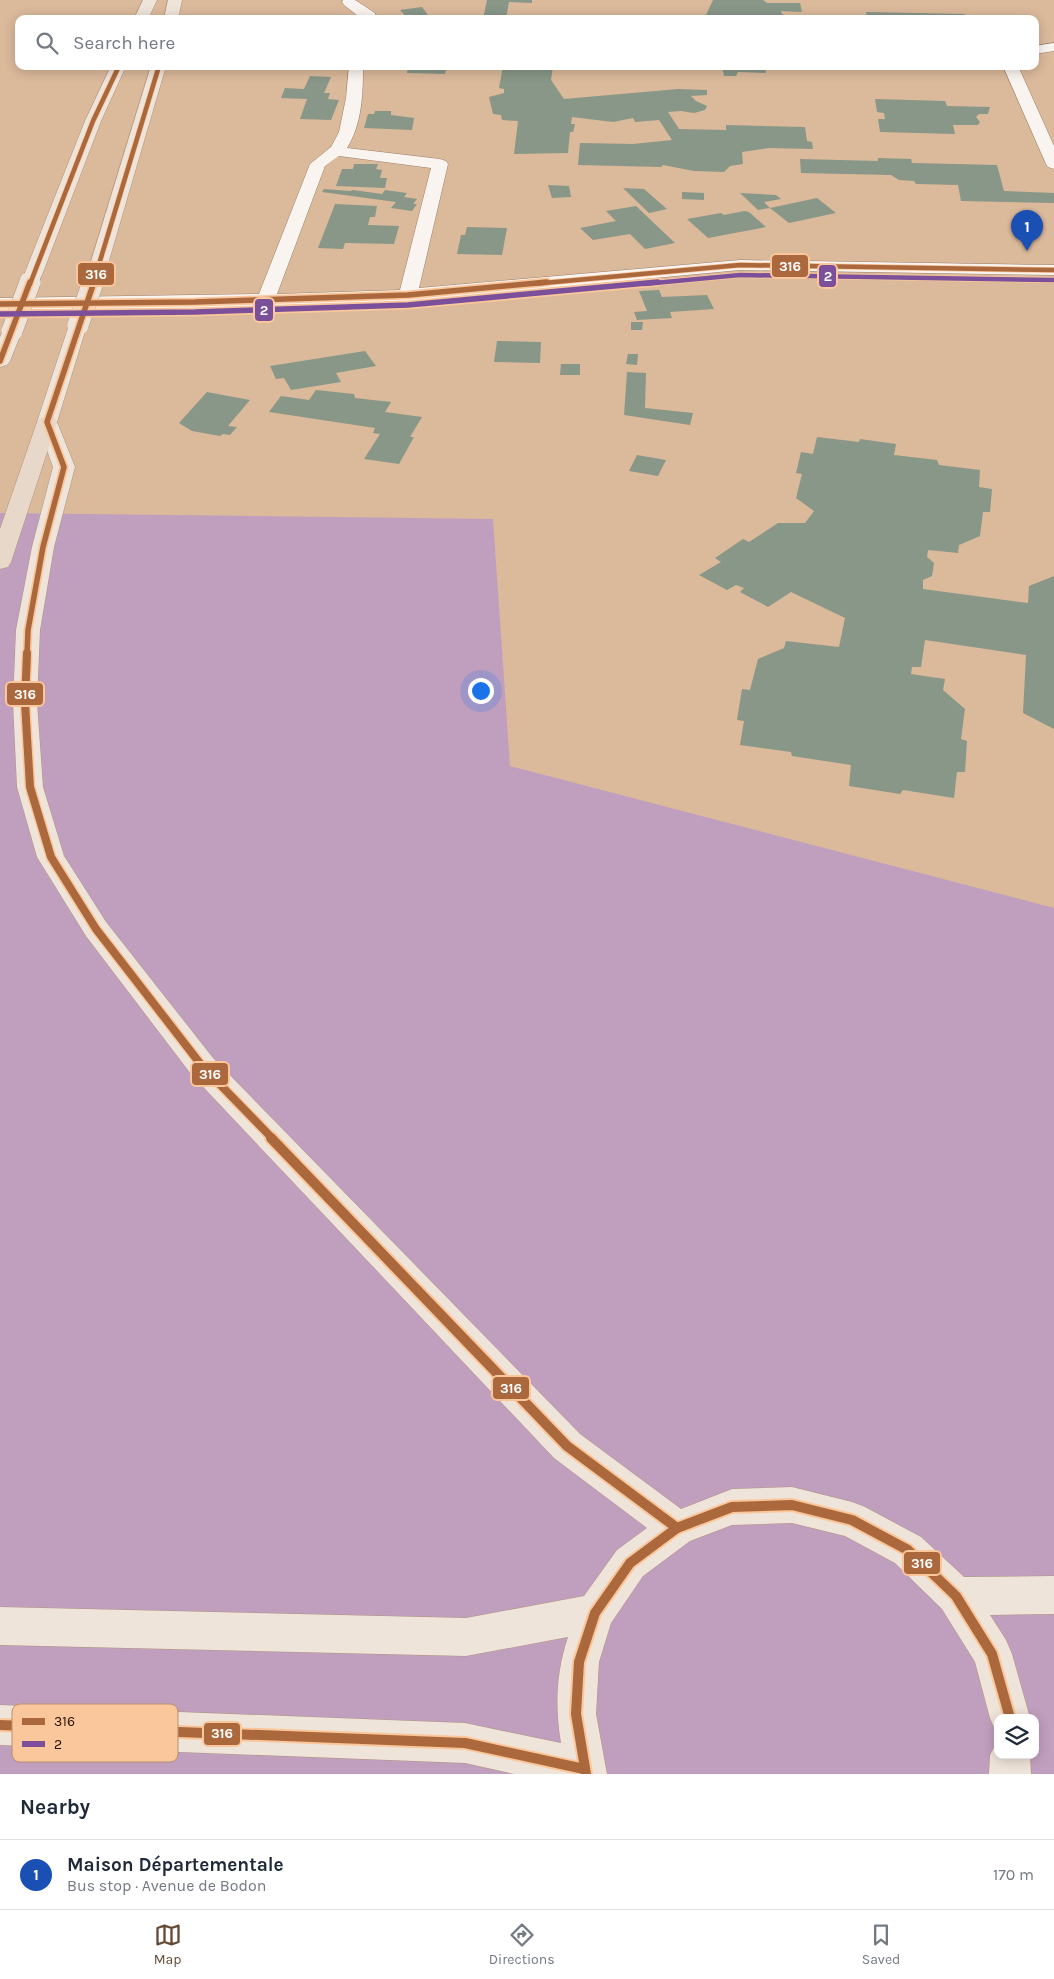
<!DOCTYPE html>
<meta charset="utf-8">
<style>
body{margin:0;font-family:Karla,sans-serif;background:#f6f6f7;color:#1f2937}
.controls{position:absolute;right:15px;bottom:15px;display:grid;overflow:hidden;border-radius:10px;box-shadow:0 2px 12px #0003}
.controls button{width:45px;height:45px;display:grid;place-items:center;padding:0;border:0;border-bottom:1px solid #e0e1e3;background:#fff;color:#1f2937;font:25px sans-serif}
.you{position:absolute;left:480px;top:690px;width:18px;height:18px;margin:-12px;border:4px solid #fff;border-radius:50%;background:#1a73e8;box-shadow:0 0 0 8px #1a73e833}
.badge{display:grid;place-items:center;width:32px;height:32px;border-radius:50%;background:#654b36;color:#fff;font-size:16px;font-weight:700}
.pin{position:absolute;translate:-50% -41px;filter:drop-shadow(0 1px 2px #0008)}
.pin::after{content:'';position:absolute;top:26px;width:18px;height:15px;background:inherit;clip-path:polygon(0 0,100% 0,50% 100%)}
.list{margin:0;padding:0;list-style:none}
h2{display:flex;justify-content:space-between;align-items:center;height:65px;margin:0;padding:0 20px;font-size:21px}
h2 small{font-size:16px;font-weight:400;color:#747a83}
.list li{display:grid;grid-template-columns:32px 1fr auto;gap:15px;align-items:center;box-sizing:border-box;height:70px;padding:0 20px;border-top:1px solid #e0e1e3}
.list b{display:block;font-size:19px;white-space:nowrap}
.list p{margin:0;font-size:16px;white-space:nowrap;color:#747a83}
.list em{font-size:16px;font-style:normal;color:#747a83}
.icon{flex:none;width:28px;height:28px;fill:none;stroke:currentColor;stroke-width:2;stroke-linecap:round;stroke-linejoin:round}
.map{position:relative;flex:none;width:1054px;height:1774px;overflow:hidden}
.search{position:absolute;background:#fff;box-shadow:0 2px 12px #0003;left:15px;right:15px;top:15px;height:55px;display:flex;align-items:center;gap:12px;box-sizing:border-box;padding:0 18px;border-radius:10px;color:#747a83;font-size:19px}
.sheet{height:135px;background:#fff}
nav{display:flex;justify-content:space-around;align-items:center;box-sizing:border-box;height:70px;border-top:1px solid #e0e1e3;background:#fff;font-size:14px;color:#747a83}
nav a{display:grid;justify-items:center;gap:2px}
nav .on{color:#654b36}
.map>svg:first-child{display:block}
.green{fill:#c09fbe;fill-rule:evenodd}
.building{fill:#889787}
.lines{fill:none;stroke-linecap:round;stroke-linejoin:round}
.minor-casing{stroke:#9a8068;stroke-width:1}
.major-casing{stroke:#af947c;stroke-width:1}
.highway-casing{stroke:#af947c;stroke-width:1}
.minor{fill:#faf4f0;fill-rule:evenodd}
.major{fill:#efe4da;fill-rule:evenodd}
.highway{fill:#e7d8ca;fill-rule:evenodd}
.major-bridge-far1-casing{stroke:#af947c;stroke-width:18;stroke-linecap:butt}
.major-bridge-casing{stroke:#af947c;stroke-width:22;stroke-linecap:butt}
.major-bridge-far1{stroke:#efe4da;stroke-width:16}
.major-bridge{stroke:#efe4da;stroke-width:21}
.bus-1-far3-casing{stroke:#fac79c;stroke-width:6}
.bus-1-far2-casing{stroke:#fac79c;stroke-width:9}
.bus-1-far1-casing{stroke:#fac79c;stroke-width:11}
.bus-1-casing{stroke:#fac79c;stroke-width:14}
.bus-2-far1-casing{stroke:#fac79c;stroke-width:6}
.bus-2-casing{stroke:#fac79c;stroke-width:9}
.bus-1-far3{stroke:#ab683c;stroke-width:4.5}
.bus-1-far2{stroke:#ab683c;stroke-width:5.5}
.bus-1-far1{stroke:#ab683c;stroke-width:8}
.bus-1{stroke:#ab683c;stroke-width:10}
.bus-2-far1{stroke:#7c4f9a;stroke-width:4.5}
.bus-2{stroke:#7c4f9a;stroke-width:5.5}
.key{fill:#fac79c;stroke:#ba906d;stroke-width:1}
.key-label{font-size:14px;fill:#261000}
.line-badge{stroke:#fac79c;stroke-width:2}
.badge-label{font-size:14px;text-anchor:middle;font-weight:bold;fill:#fff}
</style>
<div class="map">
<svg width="1054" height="1774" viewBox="0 0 1054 1774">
<rect width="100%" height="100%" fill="#dbb99b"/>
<!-- green -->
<path class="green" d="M0 513 493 519 510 766 1054 908V1774H0ZM998 1718H1035V1755H998Z"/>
<!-- building -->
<g class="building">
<path d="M487 0H532V3L509 2 506 19H483Z"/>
<path d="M713 0H763L767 3H800L802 12 781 11 782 14 794 19H694L706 15Z"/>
<path d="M422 7 431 19H408L400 10Z"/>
<path d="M866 12 965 14 967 19H867Z"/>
<path d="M408 66H447L445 74 407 73Z"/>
<path d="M503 66H553L551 80 564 99 678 89 707 90V95L691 96 696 101 707 106 705 110 694 113 681 111 668 112 679 129 726 130V125L805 127 807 141 812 142 813 149 769 148 742 152 743 164 730 166 724 172 694 171 663 165 661 167 578 165 580 143 633 144 672 140 659 120 635 122 633 118 613 122 572 117 571 124H575L573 132H570L568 153 514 154 518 121 502 120 501 115 493 114 489 97 504 93V89L499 88Z"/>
<path d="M722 66H765L766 73 738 72 736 76H724Z"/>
<path d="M310 76 331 77 324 93H330L328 99 339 100 331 120 300 119 307 99 281 98 285 88 304 89Z"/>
<path d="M875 99 945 101 947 106 990 107 988 114H979L976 117 980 122 978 125H953L955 134 880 132 878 119H885L884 113 877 112Z"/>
<path d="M375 111H391V115L414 118 412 130 364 128 368 114H374Z"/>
<path d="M878 158 911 159 912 163 997 165 1004 191 1054 193V203L961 201 958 185 916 184 914 181 899 180 891 175 801 173 800 159 878 161Z"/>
<path d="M354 164H378L376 169 382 170 380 178H387L385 188 336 186 342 169H353Z"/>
<path d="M548 185 569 186 571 197 552 198Z"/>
<path d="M623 188 644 189 667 209 649 213Z"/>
<path d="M324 189 350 191 353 190 382 194 385 190 407 193 404 197 417 199 413 204H417L412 211 391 208 396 202 322 192Z"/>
<path d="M682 192 704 193V200L682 199Z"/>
<path d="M740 193 776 195 781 199 764 202 770 208 758 210Z"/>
<path d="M817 198 836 213 789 223 770 208Z"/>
<path d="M335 204 377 206 375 217H370L368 225 399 226 394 244 345 243 343 249 318 248Z"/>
<path d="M636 206 675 243 645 249 630 234 593 240 580 228 616 221 606 211Z"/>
<path d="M744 211 749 212 766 227 708 238 687 219 721 213 724 215Z"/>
<path d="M467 227 507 228 502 255 457 254 461 235H465Z"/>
<path d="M659 290 662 297 707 295 714 309 670 312 672 318 637 320 634 312 647 311 639 291Z"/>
<path d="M631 322H643L642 330H631Z"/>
<path d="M497 341 541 342 540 363 494 362Z"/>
<path d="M365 351 376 366 336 373 341 382 291 390 284 378 276 379 270 366Z"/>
<path d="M628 354H638L637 365 626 364Z"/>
<path d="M561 364H580V375H560Z"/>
<path d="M627 372 646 373 645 408 693 413 690 425 624 415Z"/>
<path d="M316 390 354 394 355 398 391 402 385 412 422 417 410 437H414L399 464 364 459 380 434 373 433 375 428 269 412 281 396 309 400Z"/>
<path d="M207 392 250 400 228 426 237 427 230 435 223 434 220 436 192 431 179 423Z"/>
<path d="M817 437 859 442 860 439 896 444 894 455 937 460 939 465 980 470 979 487 992 489 990 512H983L980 536 959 545 958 553 928 550 927 557 934 563 932 576 923 580V589L1028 603 1029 586 1054 576V729L1023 713 1026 655 925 640 921 667H912L911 674 945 679 943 690 965 709 961 739 967 741 965 772H957L954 798 903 790 900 794 849 786 851 765 792 756 791 752 740 745 744 721 737 720 742 689 750 690 758 659 784 648 786 641 839 647 845 618 791 592 768 607 740 592 744 588 736 585 727 590 699 575 721 562 715 558 743 539 749 542 778 523H805L814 511 796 498 802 474 796 473 801 452 813 454Z"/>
<path d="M637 455 666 460 658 476 629 471Z"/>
</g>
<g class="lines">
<defs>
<g id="minor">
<path d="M343 0H355L375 13 376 19H362L344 5 342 2Z"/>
<path d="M1054 43V51L1035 54V46Z"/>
<path d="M349 66H363C363 94 362 124 347 148L440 159 446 161 448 164 419 288 740 260 1054 265V275L740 270 408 301 195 308 0 310V298L259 294 310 164 331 147 339 132 346 98ZM339 156 431 168 400 290 277 294 325 166Z"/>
<path d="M1003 66H1018L1054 146V169L1048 167 1046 164Z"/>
</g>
<g id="major">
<path d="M143 0H157L148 19H134Z"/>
<path d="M168 0H182L178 19H164Z"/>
<path d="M111 66H126L101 121 42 275 39 279 33 280 27 279 24 275 85 121Z"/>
<path d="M151 66H166L103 281 100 285 94 286 88 285 85 281Z"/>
<path d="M78 319 85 321 87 325 57 422 75 467 54 547 40 630 37 703 43 787 64 856 106 922 213 1058 580 1434 681 1509 732 1489 792 1487 852 1502 865 1507 921 1537 964 1577 1054 1576V1614L990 1615 1006 1640 1012 1654 1030 1718H998V1733L996 1732 990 1718 975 1662 942 1609 895 1563 845 1536 792 1523 732 1525 690 1541 643 1576 611 1623 599 1662 596 1714 607 1774H514L465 1763 0 1745V1705L465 1723 561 1743C555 1707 556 1673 568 1637L466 1656 0 1645V1607L466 1618 584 1596 617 1550 647 1528 554 1458 191 1074 86 936 37 857 17 787 13 703 16 630 32 547 53 467 37 422 69 325 71 321Z"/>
<path d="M12 325 19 327 22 331 10 361 7 365 0 367V337L5 327Z"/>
<path d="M998 1740V1755H1030L1031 1774H989L990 1755Z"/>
</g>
<path id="highway" d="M47 416 54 418 57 422 11 562 8 567 0 569V529L37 422 40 418Z"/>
</defs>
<!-- minor casing -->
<use href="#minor" class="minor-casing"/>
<!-- major casing -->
<use href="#major" class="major-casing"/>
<!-- highway casing -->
<use href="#highway" class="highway-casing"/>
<!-- minor -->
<use href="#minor" class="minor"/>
<!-- major -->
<use href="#major" class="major"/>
<!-- highway -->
<use href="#highway" class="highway"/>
<defs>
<g id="major-bridge-far1">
<path d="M30 284 33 275"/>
<path d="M93 284 94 281"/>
</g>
<g id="major-bridge">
<path d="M78 325 93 282"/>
<path d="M12 331 30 282"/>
</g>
</defs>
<!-- major-bridge-far1 casing -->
<use href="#major-bridge-far1" class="major-bridge-far1-casing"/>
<!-- major-bridge casing -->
<use href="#major-bridge" class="major-bridge-casing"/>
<!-- major-bridge-far1 -->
<use href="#major-bridge-far1" class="major-bridge-far1"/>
<!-- major-bridge -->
<use href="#major-bridge" class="major-bridge"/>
<defs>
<g id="bus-1-far3">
<path d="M30 284 93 121 119 66"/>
<path d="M93 284 159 66"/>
<path d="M533 284 740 265 1054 270"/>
</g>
<g id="bus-1-far2">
<path d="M0 304 195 302 408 295 547 282"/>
<path d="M0 361 30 282"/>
<path d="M27 654 28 630 43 547 64 467 47 422 94 282"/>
</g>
<path id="bus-1-far1" d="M27 653 25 703 30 787 51 857 96 929 202 1066 273 1139"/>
<g id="bus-1">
<path d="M271 1138 567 1446 677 1528"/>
<path d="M0 1725 465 1743 584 1769"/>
<path d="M586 1774 576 1714 579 1662 595 1613 630 1563 677 1528 732 1507 792 1505 852 1520 908 1550 956 1596 992 1654 1010 1718"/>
</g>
<path id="bus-2-far1" d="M644 284 740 275 1054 280"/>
<path id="bus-2" d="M0 314 195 312 408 305 658 282"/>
</defs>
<!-- bus-1-far3 casing -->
<use href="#bus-1-far3" class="bus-1-far3-casing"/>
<!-- bus-1-far2 casing -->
<use href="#bus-1-far2" class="bus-1-far2-casing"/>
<!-- bus-1-far1 casing -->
<use href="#bus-1-far1" class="bus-1-far1-casing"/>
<!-- bus-1 casing -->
<use href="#bus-1" class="bus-1-casing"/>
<!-- bus-2-far1 casing -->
<use href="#bus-2-far1" class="bus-2-far1-casing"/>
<!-- bus-2 casing -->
<use href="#bus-2" class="bus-2-casing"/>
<!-- bus-1-far3 -->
<use href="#bus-1-far3" class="bus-1-far3"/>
<!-- bus-1-far2 -->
<use href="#bus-1-far2" class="bus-1-far2"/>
<!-- bus-1-far1 -->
<use href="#bus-1-far1" class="bus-1-far1"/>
<!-- bus-1 -->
<use href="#bus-1" class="bus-1"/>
<!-- bus-2-far1 -->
<use href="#bus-2-far1" class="bus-2-far1"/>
<!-- bus-2 -->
<use href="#bus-2" class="bus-2"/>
</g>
<!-- legend -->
<rect x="12" y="1704" width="166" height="58" rx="8" class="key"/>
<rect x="22" y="1718" width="23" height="7" fill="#ab683c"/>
<rect x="22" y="1741" width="23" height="6" fill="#7c4f9a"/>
<g class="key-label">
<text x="54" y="1726">316</text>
<text x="54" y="1749">2</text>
</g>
<g class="line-badge">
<rect x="771" y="254" width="38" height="24" rx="5" fill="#ab683c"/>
<rect x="77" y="262" width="38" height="24" rx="5" fill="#ab683c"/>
<rect x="818" y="264" width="19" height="24" rx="5" fill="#7c4f9a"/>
<rect x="254" y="298" width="20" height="24" rx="5" fill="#7c4f9a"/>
<rect x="6" y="682" width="38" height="24" rx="5" fill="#ab683c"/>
<rect x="191" y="1062" width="38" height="24" rx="5" fill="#ab683c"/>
<rect x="492" y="1376" width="38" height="24" rx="5" fill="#ab683c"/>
<rect x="903" y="1551" width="38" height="24" rx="5" fill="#ab683c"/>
<rect x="203" y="1722" width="38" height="24" rx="5" fill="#ab683c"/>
</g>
<g class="badge-label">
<text x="790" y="271">316</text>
<text x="96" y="279">316</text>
<text x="828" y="281">2</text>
<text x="264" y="315">2</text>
<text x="25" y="699">316</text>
<text x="210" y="1079">316</text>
<text x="511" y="1393">316</text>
<text x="922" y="1568">316</text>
<text x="222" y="1738">316</text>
</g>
</svg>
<div class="controls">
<button><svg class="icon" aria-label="layers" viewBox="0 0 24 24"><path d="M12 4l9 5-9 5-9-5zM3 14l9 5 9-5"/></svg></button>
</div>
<div class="you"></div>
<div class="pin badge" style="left:1027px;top:251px;background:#1a4fb4">1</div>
<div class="search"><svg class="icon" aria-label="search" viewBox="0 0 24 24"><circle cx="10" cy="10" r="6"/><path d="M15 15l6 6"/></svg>Search here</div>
</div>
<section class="sheet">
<h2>Nearby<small></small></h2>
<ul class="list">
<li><span class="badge" style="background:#1a4fb4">1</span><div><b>Maison Départementale</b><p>Bus stop · Avenue de Bodon</p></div><em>170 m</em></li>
</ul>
</section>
<nav>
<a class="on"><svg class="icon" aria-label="map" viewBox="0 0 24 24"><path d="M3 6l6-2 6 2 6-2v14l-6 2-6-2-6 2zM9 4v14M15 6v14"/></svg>Map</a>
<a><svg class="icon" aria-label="directions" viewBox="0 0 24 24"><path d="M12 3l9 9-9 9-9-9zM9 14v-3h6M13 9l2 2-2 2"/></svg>Directions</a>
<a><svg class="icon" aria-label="saved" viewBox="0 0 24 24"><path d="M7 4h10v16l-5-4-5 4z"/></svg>Saved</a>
</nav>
